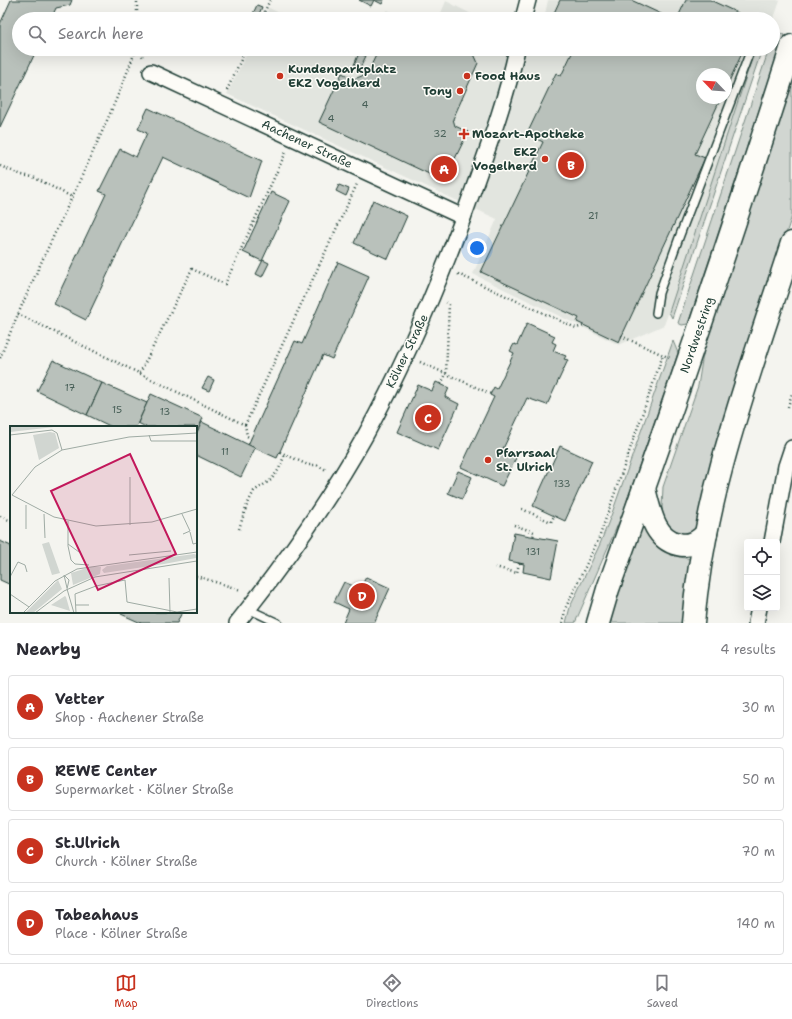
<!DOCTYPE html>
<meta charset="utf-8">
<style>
body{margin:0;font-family:"Shantell Sans",sans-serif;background:#f2f2f3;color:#2b2b33}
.controls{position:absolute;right:12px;bottom:12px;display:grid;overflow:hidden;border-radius:4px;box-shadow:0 4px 16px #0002}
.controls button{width:36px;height:36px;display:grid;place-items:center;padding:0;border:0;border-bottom:1px solid #e1e1e2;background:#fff;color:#2b2b33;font:20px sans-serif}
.compass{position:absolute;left:696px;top:68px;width:36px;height:36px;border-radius:50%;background:#fff;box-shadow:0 4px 16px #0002;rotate:295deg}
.you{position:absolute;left:477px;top:248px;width:14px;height:14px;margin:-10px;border:3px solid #fff;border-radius:50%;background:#1a73e8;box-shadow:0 0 0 6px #1a73e833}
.badge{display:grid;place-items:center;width:26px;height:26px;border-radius:50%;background:#c8321e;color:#fff;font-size:13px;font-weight:700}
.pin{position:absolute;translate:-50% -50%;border:2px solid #fff;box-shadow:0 1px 4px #0006}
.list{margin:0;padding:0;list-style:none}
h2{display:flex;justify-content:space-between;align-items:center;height:52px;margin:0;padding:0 16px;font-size:17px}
h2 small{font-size:13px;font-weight:400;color:#7c7c81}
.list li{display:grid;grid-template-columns:26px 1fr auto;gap:12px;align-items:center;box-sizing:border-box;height:64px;margin:0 8px 8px;padding:0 8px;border:1px solid #e1e1e2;border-radius:4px}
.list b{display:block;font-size:15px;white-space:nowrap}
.list p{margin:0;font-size:13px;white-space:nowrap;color:#7c7c81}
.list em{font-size:13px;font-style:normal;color:#7c7c81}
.icon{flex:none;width:22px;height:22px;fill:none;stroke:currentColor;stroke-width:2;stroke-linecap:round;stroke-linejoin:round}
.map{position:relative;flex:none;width:792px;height:623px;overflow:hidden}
.search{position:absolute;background:#fff;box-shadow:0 4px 16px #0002;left:12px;right:12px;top:12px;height:44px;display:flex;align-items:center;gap:10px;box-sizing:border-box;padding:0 14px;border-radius:22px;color:#7c7c81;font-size:15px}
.sheet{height:340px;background:#fff}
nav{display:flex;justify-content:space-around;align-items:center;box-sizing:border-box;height:56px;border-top:1px solid #e1e1e2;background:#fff;font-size:11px;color:#7c7c81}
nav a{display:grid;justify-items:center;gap:2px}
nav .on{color:#c8321e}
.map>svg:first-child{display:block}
.built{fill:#e2e5df;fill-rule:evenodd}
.green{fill:#d1d6d1;stroke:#788a82}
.building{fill:#b9c1bb;stroke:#1f3d34}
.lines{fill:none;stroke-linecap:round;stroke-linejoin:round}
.service-casing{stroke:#1f3d34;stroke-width:10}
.minor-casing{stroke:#1f3d34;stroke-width:18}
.primary-casing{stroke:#1f3d34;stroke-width:25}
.path{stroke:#1f3d34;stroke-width:2.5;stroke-dasharray:1 3;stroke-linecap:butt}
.service{stroke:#fdfcf7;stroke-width:7}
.minor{stroke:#fdfcf7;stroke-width:15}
.primary{stroke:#fdfcf7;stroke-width:22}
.poi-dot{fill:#c8321e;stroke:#fdfcf7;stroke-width:1.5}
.labels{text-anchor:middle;stroke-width:3;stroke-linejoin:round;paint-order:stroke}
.number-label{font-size:10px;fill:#465e56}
.poi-label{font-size:12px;font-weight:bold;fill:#1f3d34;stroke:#fdfcf7;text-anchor:start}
.street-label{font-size:12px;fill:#1f3d34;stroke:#fdfcf7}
.inset-road{fill:none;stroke:#9faba4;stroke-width:1}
.view{fill:#c2185b;fill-opacity:0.15;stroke:#c2185b;stroke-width:2}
.inset-edge{fill:none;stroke:#1f3d34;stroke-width:2}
</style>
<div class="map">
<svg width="792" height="623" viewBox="0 0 792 623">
<rect width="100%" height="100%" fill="#f4f4ef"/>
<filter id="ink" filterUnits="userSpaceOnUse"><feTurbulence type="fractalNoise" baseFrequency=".025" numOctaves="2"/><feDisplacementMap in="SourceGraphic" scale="8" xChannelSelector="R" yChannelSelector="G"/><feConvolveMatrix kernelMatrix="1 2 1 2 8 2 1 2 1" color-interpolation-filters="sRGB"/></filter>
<g filter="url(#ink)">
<!-- built -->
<g class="built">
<path d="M548 0H777L780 1 773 21V19H544Z"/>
<path d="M446 1 481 19H426L441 13Z"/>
<path d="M269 8 292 19H263Z"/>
<path d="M387 10 411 19H383Z"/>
<path d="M249 49H356L367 54 369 49H763L664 325 619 345 473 274 497 219 227 94ZM702 74H726V98H702Z"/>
</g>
<!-- green -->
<g class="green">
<path d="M780 33 784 35 688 324 682 325 678 323 769 49H773V37Z"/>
<path d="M755 49H762L672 318 669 312Z"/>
<path d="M792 73V216L746 353 695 532 683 536 671 531 664 519 662 508 663 487 698 386 706 335Z"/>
<path d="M673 341 678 353 673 368 622 515 575 623H566L570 607 600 544 612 513Z"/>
<path d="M646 510C648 546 657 555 693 559L685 623H611L613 603Z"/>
</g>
<!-- building -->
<g class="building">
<path d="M11 0H72L70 5 56 8 51 19H19V49H37L0 127V24Z"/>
<path d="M359 0H384L382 4 374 0 371 6Z"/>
<path d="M560 0H631L672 19H567L554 13Z"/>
<path d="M686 0H710L751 19H677Z"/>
<path d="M257 5 262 7 257 19H253L251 18Z"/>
<path d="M379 49H465L474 54 478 63 453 119 455 126 468 132 444 181 319 122 342 73 354 79 367 74Z"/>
<path d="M574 49H744L726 88V74H702V98H721L695 154 705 158 619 342 577 322 579 318 481 272 543 142 527 134 556 73 561 76Z"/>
<path d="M359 53 366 56 360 68 354 65Z"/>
<path d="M148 108 262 161 249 198 163 157 86 320 54 304 106 194 99 191 120 149 136 157 147 133 138 129Z"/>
<path d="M339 185 349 189 346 196 336 191Z"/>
<path d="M271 192 290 201 262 261 243 252Z"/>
<path d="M373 200 407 216 388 259 354 243Z"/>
<path d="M263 260 269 263 262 277 256 274Z"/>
<path d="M338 262 369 276 332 359 323 355 277 458 248 445 295 341 302 344Z"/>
<path d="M527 323 555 336 552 342 556 344 553 351 566 356 564 359 568 360 547 405 527 398 502 451 516 458 502 486 461 467 494 397 490 395 494 387 497 389 514 353 510 351 514 344 517 345Z"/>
<path d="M53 360 102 383 87 415 37 391Z"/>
<path d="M208 377 214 380 209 391 202 388Z"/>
<path d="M436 382 449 388 445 397 459 404 438 450 397 432 418 385 432 391Z"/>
<path d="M102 383 147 403 136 427H112L87 415Z"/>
<path d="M151 394 203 418 196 434V427H146L138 423Z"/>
<path d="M202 422 255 448 241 477 196 455V434Z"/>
<path d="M560 446 592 461 565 521 533 506Z"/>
<path d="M458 471 472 477 462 499 448 493Z"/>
<path d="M514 533 558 541 551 578 523 572 524 564 509 561Z"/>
<path d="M0 541 11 546V585L0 580Z"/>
<path d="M366 577 390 588 374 623H343L349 609 334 602 344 582 360 589Z"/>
<path d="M122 612H182L177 623H141L121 614Z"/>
</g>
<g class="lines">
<defs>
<g id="service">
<path d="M656 313 659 293 680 235 751 49"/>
<path d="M248 609 278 623"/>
</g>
<g id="minor">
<path d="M523 19 528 0"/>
<path d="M151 72 463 217"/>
<path d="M772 542 786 466 792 448"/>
<path d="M237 623C284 564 328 502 365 436 403 367 435 293 463 218 482 164 505 105 517 49"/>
<path d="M756 623 759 608"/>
</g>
<g id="primary">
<path d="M644 489C650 510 653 538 678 544 690 547 698 542 706 534"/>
<path d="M598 623 608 589C673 409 734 228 792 46"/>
<path d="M693 623C704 491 752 368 792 243"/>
</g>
</defs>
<!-- service casing -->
<use href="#service" class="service-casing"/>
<!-- minor casing -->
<use href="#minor" class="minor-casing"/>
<!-- primary casing -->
<use href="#primary" class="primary-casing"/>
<!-- path -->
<g class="path">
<path d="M137 19V0"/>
<path d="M261 19 270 0"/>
<path d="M138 49 144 59"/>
<path d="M227 90 246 49"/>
<path d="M0 166 22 175 33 177 72 197"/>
<path d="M458 274 576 328 584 326"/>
<path d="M18 314 245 425 247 436 251 438"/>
<path d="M621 336 670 358"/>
<path d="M0 358C41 253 97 155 136 49"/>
<path d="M420 362 491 394"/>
<path d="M140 373 192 269 225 284 286 152"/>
<path d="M441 384 446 374 449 304 446 302"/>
<path d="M788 407 792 393"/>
<path d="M245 425 357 184"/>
<path d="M280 452 308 465H317L326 470"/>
<path d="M522 509 551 522 554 516"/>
<path d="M0 516 11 521"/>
<path d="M514 525 534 532 533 537"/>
<path d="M239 529 247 505 254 491 271 480 279 469 285 454"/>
<path d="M495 567 517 573 519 563"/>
<path d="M196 576 241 590"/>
<path d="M563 623 565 609 599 538 663 355"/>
</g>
<!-- service -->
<use href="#service" class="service"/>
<!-- minor -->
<use href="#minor" class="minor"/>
<!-- primary -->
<use href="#primary" class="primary"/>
</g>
</g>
<!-- markers -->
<g class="poi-dot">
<circle cx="280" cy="76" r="4"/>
<circle cx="467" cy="76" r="4"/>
<circle cx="460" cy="91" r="4"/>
<path d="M462 128h4v4h4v4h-4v4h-4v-4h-4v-4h4z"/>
<circle cx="545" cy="159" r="4"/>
<circle cx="488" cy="460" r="4"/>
</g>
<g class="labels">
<!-- number labels -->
<g class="number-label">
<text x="365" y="108">4</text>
<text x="331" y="122">4</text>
<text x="440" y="137">32</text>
<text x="593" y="219">21</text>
<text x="70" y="391">17</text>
<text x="117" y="413">15</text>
<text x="165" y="415">13</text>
<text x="225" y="455">11</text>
<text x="562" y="487">133</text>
<text x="533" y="555">131</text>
</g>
<!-- poi labels -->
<g class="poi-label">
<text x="288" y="73">Kundenparkplatz<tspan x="288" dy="14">EKZ Vogelherd</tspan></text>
<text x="475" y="80">Food Haus</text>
<text x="452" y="95" text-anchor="end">Tony</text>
<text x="472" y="138">Mozart-Apotheke</text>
<text x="537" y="156" text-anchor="end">EKZ<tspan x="537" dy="14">Vogelherd</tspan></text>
<text x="496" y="457">Pfarrsaal<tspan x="496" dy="14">St. Ulrich</tspan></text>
</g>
<!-- street labels -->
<g class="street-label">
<text transform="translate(307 144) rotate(25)" y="4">Aachener Straße</text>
<text transform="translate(697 335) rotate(-71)" y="4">Nordwestring</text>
<text transform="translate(407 351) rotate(-64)" y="4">Kölner Straße</text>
</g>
</g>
<!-- overview -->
<g transform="translate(10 426)">
<rect width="187" height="187" fill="#f4f4ef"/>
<path d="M0 0H44V1L0 6ZM40 6 45 7 49 22 29 34 23 9ZM39 116 50 147 42 149 32 118ZM184 128 187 129 186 132 154 138 94 147 92 144 97 140ZM80 141H91L90 148 63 159 61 147ZM48 154 52 163 23 187H15ZM55 170 56 171 60 185 41 179Z" fill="#d1d6d1"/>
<path class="inset-road" d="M187 7 119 11 52 24 25 41 2 69 44 91 86 100 142 96 187 83M0 9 42 4 47 7 52 24M139 9 141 15H187M120 51V99M16 79V103M34 88 35 112M172 88 180 105 173 108M58 95V120L61 134 65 138 79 139M180 106 183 118 187 117M58 118 69 126M119 129 161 125M54 149 59 154 57 163M54 149 57 162M0 151 8 136 15 139 17 146M159 152 160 186M57 163 64 187M0 168 19 181M66 179H79M13 187 45 155 67 143 187 126M25 187 54 165 85 151 187 135M66 187 65 168 86 160 115 154 117 176 167 186 187 183"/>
<path class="view" d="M120 28 166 128 88 164 41 65Z"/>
<rect width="187" height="187" class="inset-edge"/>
</g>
</svg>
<div class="controls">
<button><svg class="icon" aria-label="locate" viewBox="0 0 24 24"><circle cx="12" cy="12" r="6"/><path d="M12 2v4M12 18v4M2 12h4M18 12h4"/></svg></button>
<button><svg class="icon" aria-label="layers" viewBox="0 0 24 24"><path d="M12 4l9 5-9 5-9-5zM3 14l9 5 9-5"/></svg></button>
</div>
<svg class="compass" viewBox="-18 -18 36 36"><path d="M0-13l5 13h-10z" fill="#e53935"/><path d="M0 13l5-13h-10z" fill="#7c7c81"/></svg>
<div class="you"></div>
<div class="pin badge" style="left:444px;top:169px">A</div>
<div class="pin badge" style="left:571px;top:165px">B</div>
<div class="pin badge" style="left:428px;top:418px">C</div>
<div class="pin badge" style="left:362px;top:596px">D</div>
<div class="search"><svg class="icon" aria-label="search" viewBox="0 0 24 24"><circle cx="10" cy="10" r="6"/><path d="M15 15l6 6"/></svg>Search here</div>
</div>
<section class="sheet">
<h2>Nearby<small>4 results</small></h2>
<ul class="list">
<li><span class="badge">A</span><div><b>Vetter</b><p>Shop · Aachener Straße</p></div><em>30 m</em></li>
<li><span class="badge">B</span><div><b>REWE Center</b><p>Supermarket · Kölner Straße</p></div><em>50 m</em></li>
<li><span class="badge">C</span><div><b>St.Ulrich</b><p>Church · Kölner Straße</p></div><em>70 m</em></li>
<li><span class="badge">D</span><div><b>Tabeahaus</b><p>Place · Kölner Straße</p></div><em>140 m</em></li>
</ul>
</section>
<nav>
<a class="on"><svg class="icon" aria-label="map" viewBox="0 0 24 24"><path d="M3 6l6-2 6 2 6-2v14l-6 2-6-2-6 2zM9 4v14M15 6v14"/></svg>Map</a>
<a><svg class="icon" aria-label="directions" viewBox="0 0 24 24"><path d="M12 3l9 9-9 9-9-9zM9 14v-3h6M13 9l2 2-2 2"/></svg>Directions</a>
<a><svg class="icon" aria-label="saved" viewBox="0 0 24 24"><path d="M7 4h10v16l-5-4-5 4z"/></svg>Saved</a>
</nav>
